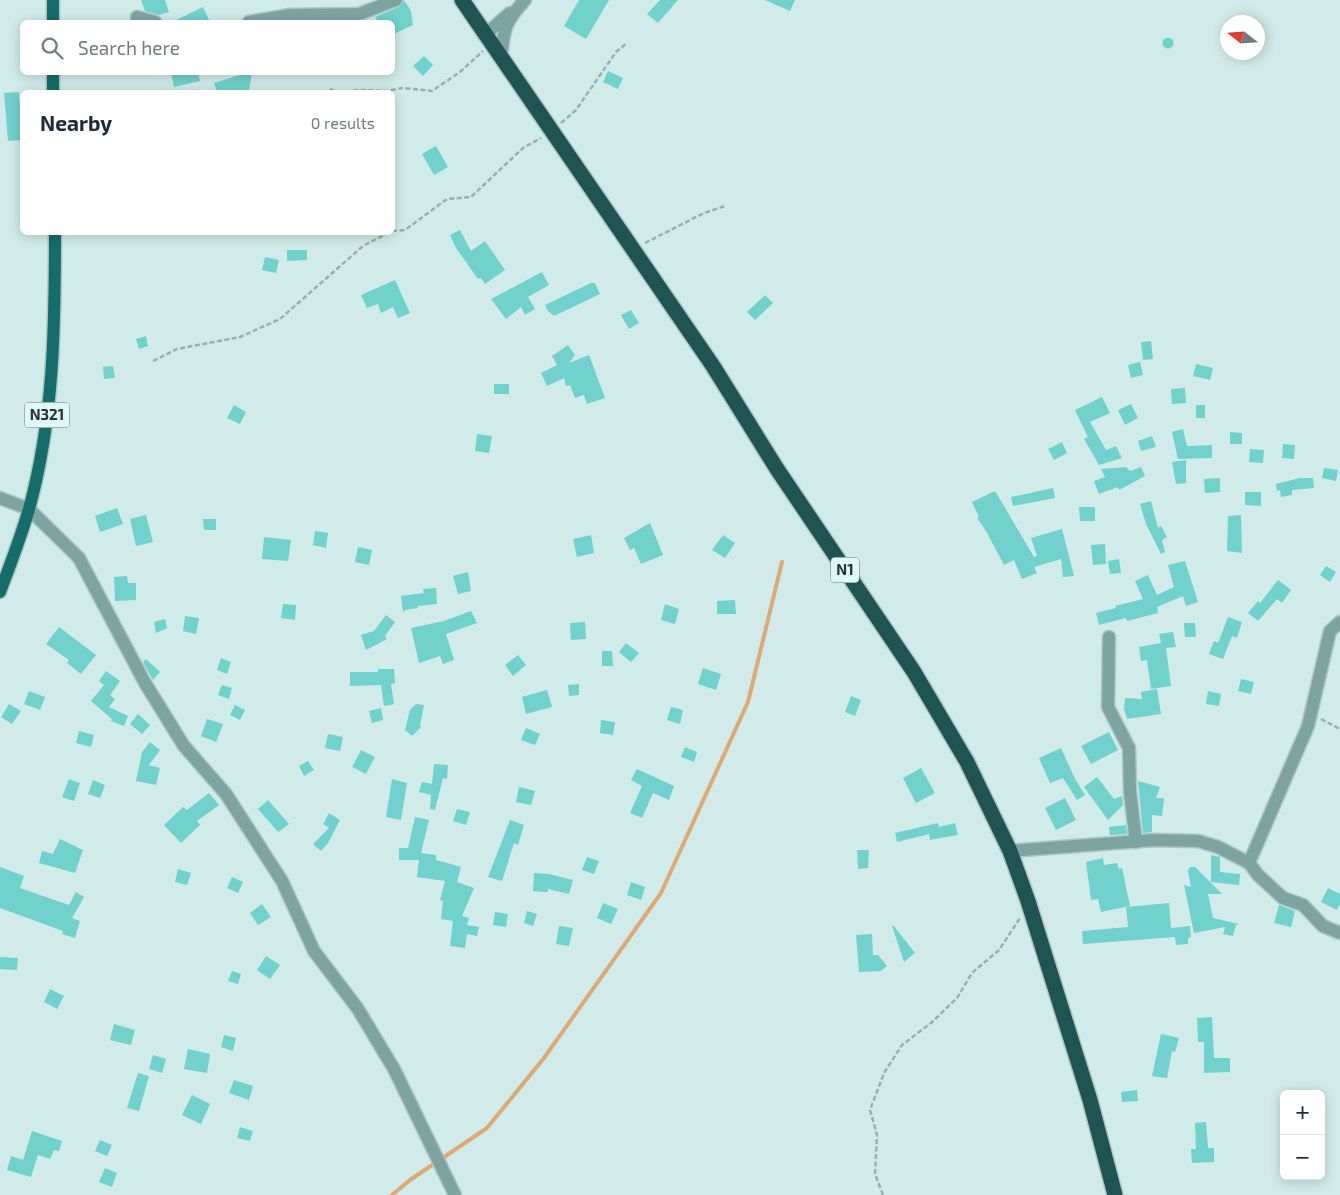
<!DOCTYPE html>
<meta charset="utf-8">
<style>
body{margin:0;font-family:"Exo 2",sans-serif;background:#f6f6f7;color:#1f2937}
.controls{position:absolute;right:15px;bottom:15px;display:grid;overflow:hidden;border-radius:8px;box-shadow:0 2px 12px #0003}
.controls button{width:45px;height:45px;display:grid;place-items:center;padding:0;border:0;border-bottom:1px solid #e0e1e3;background:#fff;color:#1f2937;font:25px sans-serif}
.compass{position:absolute;left:1220px;top:15px;width:45px;height:45px;border-radius:50%;background:#fff;box-shadow:0 2px 12px #0003;rotate:287deg}
.list{margin:0;padding:0;list-style:none}
h2{display:flex;justify-content:space-between;align-items:center;height:65px;margin:0;padding:0 20px;font-size:21px}
h2 small{font-size:16px;font-weight:400;color:#747a83}
.icon{flex:none;width:28px;height:28px;fill:none;stroke:currentColor;stroke-width:2;stroke-linecap:round;stroke-linejoin:round}
.map{position:relative;flex:none;width:1340px;height:1195px;overflow:hidden}
.search{position:absolute;background:#fff;box-shadow:0 2px 12px #0003;left:20px;top:20px;width:375px;height:55px;display:flex;align-items:center;gap:12px;box-sizing:border-box;padding:0 18px;border-radius:8px;color:#747a83;font-size:19px}
.panel{position:absolute;background:#fff;box-shadow:0 2px 12px #0003;left:20px;top:90px;width:375px;height:145px;border-radius:8px}
.map>svg:first-child{display:block}
.lines{fill:none;stroke-linecap:round;stroke-linejoin:round}
.stream{stroke:#ddaa75;stroke-width:4}
.building{fill:#71d1cd}
.street-casing{stroke:#aec6c4;stroke-width:15}
.primary-casing{stroke:#aec6c4;stroke-width:15}
.highway-casing{stroke:#aec6c4;stroke-width:18}
.path{stroke:#9ab0ae;stroke-width:2.5;stroke-dasharray:5 2.5;stroke-linecap:butt}
.street{stroke:#7ea4a2;stroke-width:12}
.primary{stroke:#156d6b;stroke-width:12}
.highway{stroke:#205452;stroke-width:15}
.labels{text-anchor:middle;stroke-width:4;stroke-linejoin:round;paint-order:stroke}
.shield{fill:#ddf8f6;stroke:#5e6d6d;stroke-width:1}
.shield-label{font-size:15px;font-weight:bold;fill:#283232}
</style>
<div class="map">
<svg width="1340" height="1195" viewBox="0 0 1340 1195">
<rect width="100%" height="100%" fill="#d0ebe9"/>
<g class="lines">
<!-- stream -->
<path class="stream" d="M392 1195 410 1180 487 1128 544 1058 661 893 748 702 782 562"/>
</g>
<!-- building -->
<g class="building">
<path d="M141 0H165L169 12 159 15 145 11Z"/>
<path d="M404 0 411 11 413 25 392 35V22H378L375 17 399 7Z"/>
<path d="M579 0H609L586 39 564 26Z"/>
<path d="M660 0H678L658 23 647 14Z"/>
<path d="M765 0H795L790 11Z"/>
<path d="M203 7 210 22H172Z"/>
<circle cx="1168" cy="43" r="5.5"/>
<path d="M424 56 433 65 423 76 413 66Z"/>
<path d="M608 71 623 78 618 89 603 82Z"/>
<path d="M171 72H198L200 81 174 87Z"/>
<path d="M240 72H252L249 92H217L214 83 240 75Z"/>
<path d="M19 92 22 140 8 141 4 93Z"/>
<path d="M436 146 448 167 434 175 422 154Z"/>
<path d="M460 230 471 251 485 241 505 270 485 284 481 278 478 279 456 248 450 235Z"/>
<path d="M287 250H307V260L287 261Z"/>
<path d="M265 257 279 260 276 273 262 270Z"/>
<path d="M542 272 549 285 528 297 535 309 525 315 521 307 506 319 491 299Z"/>
<path d="M395 280 410 313 398 318 393 307 381 313 378 304 367 308 361 295Z"/>
<path d="M591 283H595L600 294 554 316 548 311 545 305Z"/>
<path d="M765 295 773 303 755 320 747 312Z"/>
<path d="M631 310 639 323 629 329 621 315Z"/>
<path d="M146 336 148 346 139 349 136 339Z"/>
<path d="M1151 341 1153 359 1143 360 1141 342Z"/>
<path d="M568 345 575 355 569 363 589 355 605 398 587 404 584 395 575 398 570 385 566 386 564 378 547 386 541 373 557 365 552 356Z"/>
<path d="M1140 362 1143 375 1131 378 1128 365Z"/>
<path d="M1196 364 1213 368 1210 380 1193 376Z"/>
<path d="M113 366 115 378 104 379 103 367Z"/>
<rect x="494" y="384" width="15" height="10"/>
<path d="M1185 388 1186 403 1172 404 1171 389Z"/>
<path d="M1102 397 1110 413 1090 422 1106 450 1116 446 1122 458 1099 465 1084 439 1088 437 1075 410Z"/>
<path d="M1131 404 1138 418 1125 425 1118 410Z"/>
<path d="M234 405 246 412 240 424 227 418Z"/>
<rect x="1196" y="405" width="9" height="13"/>
<path d="M1183 429 1187 446 1212 445V458L1178 459 1172 432Z"/>
<path d="M1230 432 1242 433V444H1230Z"/>
<path d="M477 434 492 436 489 453 475 451Z"/>
<path d="M1152 436 1156 447 1141 451 1138 441Z"/>
<path d="M1062 442 1067 453 1054 460 1048 449Z"/>
<path d="M1283 444 1295 445 1294 459 1282 458Z"/>
<path d="M1250 449 1264 450 1263 463 1249 462Z"/>
<path d="M1186 460V483L1176 484 1172 462Z"/>
<path d="M1126 467 1130 471 1141 467 1145 476 1119 490 1118 487 1099 494 1094 481 1105 477 1101 469Z"/>
<path d="M1324 468 1338 470 1336 481 1322 478Z"/>
<path d="M1220 478V492L1205 493 1204 479Z"/>
<path d="M1300 478H1313L1314 488 1292 490V495L1281 497 1280 490 1277 491 1276 484Z"/>
<path d="M1053 488 1055 498 1013 506 1011 497Z"/>
<path d="M995 491 1034 557 1037 556 1031 538 1062 529 1074 576 1063 577 1061 559 1034 567 1037 573 1022 579 1014 560 1004 565 986 531 977 518 979 517 972 502Z"/>
<path d="M1245 492H1261V506L1245 505Z"/>
<path d="M1151 501 1158 528 1161 526 1167 537 1162 540 1165 552 1161 554 1146 524 1140 504Z"/>
<path d="M1079 507H1095V521H1080Z"/>
<path d="M117 508 123 524 100 532 95 516Z"/>
<path d="M146 515 153 542 136 546 130 519Z"/>
<path d="M1241 515 1242 553 1227 551 1228 516Z"/>
<path d="M203 519H216V530H204Z"/>
<path d="M650 523 663 555 641 564 634 548 630 550 624 538Z"/>
<path d="M315 531 328 533 326 548 313 545Z"/>
<path d="M591 535 594 553 577 557 573 539Z"/>
<path d="M723 535 735 543 725 558 712 550Z"/>
<path d="M264 537 291 540 288 561 262 559Z"/>
<path d="M1105 544 1106 564 1093 565 1091 545Z"/>
<path d="M358 547 372 550 369 565 355 562Z"/>
<path d="M1119 559 1121 573 1110 574 1108 561Z"/>
<path d="M1185 561 1198 602 1186 606 1183 596 1157 607 1158 613 1127 621 1126 618 1099 625 1096 613 1116 608 1115 606 1143 599 1135 581 1148 575 1157 595 1174 587 1168 565Z"/>
<path d="M1326 566 1336 572 1330 582 1320 575Z"/>
<path d="M468 572 471 591 458 594 453 576Z"/>
<path d="M127 576 128 583H136V600L115 601 114 577Z"/>
<path d="M1278 580 1291 590 1282 603 1277 599 1258 621 1248 613 1258 601 1260 603Z"/>
<path d="M436 588 437 604 418 606V608L405 610 403 612 401 596 424 593 423 589Z"/>
<path d="M735 600 736 614H717V601Z"/>
<path d="M283 604 296 605 295 620 281 618Z"/>
<path d="M665 604 679 609 675 624 661 620Z"/>
<path d="M471 611 477 623 446 634 454 660 443 664 440 656 419 663 411 628 444 621Z"/>
<path d="M386 615 395 622 385 636 387 639 366 650 361 635 374 631Z"/>
<path d="M185 616 199 618 196 634 183 631Z"/>
<path d="M1228 617 1242 622 1237 638 1232 636 1223 659 1209 654 1214 641 1218 643Z"/>
<path d="M165 619 167 628 156 633 154 622Z"/>
<path d="M585 622 586 639 571 640 570 623Z"/>
<path d="M1184 623H1195L1196 637H1185Z"/>
<path d="M59 627 96 655 81 674 67 663 69 660 46 644Z"/>
<path d="M1173 632 1176 647 1166 648 1171 686 1151 689 1147 660 1141 661 1139 647 1161 643 1159 634Z"/>
<path d="M626 643 639 653 631 662 619 652Z"/>
<path d="M602 651H612L613 666H602Z"/>
<path d="M518 655 526 665 513 676 505 665Z"/>
<path d="M221 658 231 662 227 674 217 670Z"/>
<path d="M146 659 160 672 153 680 143 662Z"/>
<path d="M703 668 721 674 716 690 698 684Z"/>
<path d="M378 669H394L395 683 391 684 394 704 384 706 381 685 350 686V672H378Z"/>
<path d="M106 671 120 681 110 695 115 699 109 707 128 716 124 726 111 721 112 719 91 701 104 685 99 681Z"/>
<path d="M1241 679 1254 682 1251 694 1238 691Z"/>
<path d="M579 684V695L569 696 568 685Z"/>
<path d="M222 685 232 688 229 699 218 695Z"/>
<path d="M1157 689 1161 714 1127 719 1124 709 1125 698 1142 699 1141 692Z"/>
<path d="M547 690 552 707 526 714 522 697Z"/>
<path d="M29 691 45 697 40 710 24 704Z"/>
<path d="M1208 691 1221 694 1219 706 1206 704Z"/>
<path d="M851 696 861 700 855 716 845 712Z"/>
<path d="M9 704 21 711 12 724 1 717Z"/>
<path d="M416 704 424 705 420 725 421 727 412 736 405 730 410 710Z"/>
<path d="M235 705 245 710 240 720 230 715Z"/>
<path d="M671 707 683 710 680 724 667 720Z"/>
<path d="M381 708 383 720 372 723 369 711Z"/>
<path d="M138 714 150 725 142 734 130 724Z"/>
<path d="M207 719 223 724 216 742 201 736Z"/>
<path d="M601 720 615 722 613 735 600 733Z"/>
<path d="M526 728 540 734 535 745 521 740Z"/>
<path d="M79 731 94 735 91 747 76 743Z"/>
<path d="M1109 732 1118 750 1091 764 1081 746Z"/>
<path d="M328 734 343 737 340 751 325 748Z"/>
<path d="M150 742 160 750 149 765 160 768 156 785 136 781 142 752Z"/>
<path d="M685 747 697 752 694 762 681 757Z"/>
<path d="M1061 748 1075 779 1085 795 1077 800 1063 778 1050 783 1039 758Z"/>
<path d="M361 750 375 757 366 774 352 767Z"/>
<path d="M308 761 314 770 304 776 299 766Z"/>
<path d="M434 764 448 765 447 779 443 778 435 810 430 809 431 795 419 792 422 782 432 784Z"/>
<path d="M921 768 935 793 916 803 903 778Z"/>
<path d="M637 769 674 786 669 800 653 793 642 818 630 813 642 786 631 780Z"/>
<path d="M1097 777 1114 799 1122 796 1123 805 1108 820 1084 787Z"/>
<path d="M69 779 80 783 74 801 62 797Z"/>
<path d="M392 779 407 783 401 820 386 817Z"/>
<path d="M93 780 105 785 100 798 88 794Z"/>
<path d="M1138 781 1160 787 1156 798H1164L1162 816 1152 815V832L1143 833Z"/>
<path d="M519 787 535 791 531 805 516 802Z"/>
<path d="M209 793 219 805 197 821 200 825 181 843 164 825 183 807 187 810Z"/>
<path d="M1065 798 1076 820 1056 830 1045 808Z"/>
<path d="M268 800 289 824 278 832 258 809Z"/>
<path d="M457 809 470 812 466 825 453 821Z"/>
<path d="M329 813 340 820 328 843 321 851 313 844 329 828 323 824Z"/>
<path d="M415 817 429 820 421 853 436 855V860L461 867 457 882 474 888 462 916 469 918 467 925 479 927 477 936 467 934 465 948 450 946 453 921 441 919 443 901 440 900 445 881 417 877 419 860H399V848H408Z"/>
<path d="M510 820 524 825 518 845 514 843 502 881 488 877Z"/>
<path d="M938 823 939 827 955 823 958 835 930 840 929 834 897 842 895 833Z"/>
<path d="M1126 825 1127 834 1110 835 1109 827Z"/>
<path d="M60 839 83 850 75 873 39 863 42 851 53 854Z"/>
<path d="M857 850H869L868 868 858 869Z"/>
<path d="M1211 855 1220 857V872L1240 874 1239 885 1211 882Z"/>
<path d="M587 857 599 861 594 874 582 870Z"/>
<path d="M1103 858 1104 865 1117 863 1119 869 1122 868 1130 906 1101 912 1098 899 1091 900 1086 862Z"/>
<path d="M0 867 24 876 20 888 69 905 76 892 84 897 72 918 80 921 75 938 62 934 63 931 0 908Z"/>
<path d="M1190 867H1195L1222 894H1208L1213 918 1239 924 1236 925 1233 936 1223 934 1225 927 1194 933 1184 885 1191 887 1188 871Z"/>
<path d="M178 869 191 873 187 885 175 882Z"/>
<path d="M534 873 549 874 573 880 569 894 548 889V892L533 891Z"/>
<path d="M232 877 243 882 238 893 227 888Z"/>
<path d="M631 882 645 887 641 900 627 895Z"/>
<path d="M1328 888 1340 894V904L1337 910 1321 902Z"/>
<path d="M603 903 618 909 611 924 597 918Z"/>
<path d="M1169 903 1171 928 1190 926 1191 937 1188 938V944L1176 945 1175 937 1083 944 1082 931 1128 927 1126 907Z"/>
<path d="M262 904 271 917 258 925 250 913Z"/>
<path d="M1279 905 1295 911 1291 927 1274 923Z"/>
<path d="M527 911 537 914 533 926 524 923Z"/>
<path d="M495 912 508 914 506 927 493 925Z"/>
<path d="M559 926 573 928 569 946 556 944Z"/>
<path d="M892 926H894L915 953 904 962Z"/>
<path d="M872 934 873 955H878L887 966 881 971 859 972 856 935Z"/>
<path d="M266 956 280 965 270 979 257 970Z"/>
<path d="M0 957 18 958 17 970 0 969Z"/>
<path d="M232 971 241 974 238 984 228 981Z"/>
<path d="M50 989 64 996 57 1009 44 1002Z"/>
<path d="M1212 1017 1214 1058H1230V1072L1204 1073V1042H1198L1197 1018Z"/>
<path d="M114 1024 135 1030 131 1045 110 1040Z"/>
<path d="M1161 1034 1179 1038 1175 1052 1172 1051 1167 1078 1152 1076Z"/>
<path d="M224 1035 236 1038 233 1051 221 1047Z"/>
<path d="M188 1049 210 1054 207 1073 184 1069Z"/>
<path d="M153 1055 166 1059 162 1073 149 1069Z"/>
<path d="M138 1073 149 1076 139 1111 127 1108Z"/>
<path d="M234 1080 253 1086 249 1100 229 1093Z"/>
<path d="M1137 1090 1138 1101 1122 1102 1121 1092Z"/>
<path d="M192 1095 210 1104 201 1124 182 1115Z"/>
<path d="M1206 1122 1208 1148H1214V1162L1192 1163 1191 1149H1196L1195 1123Z"/>
<path d="M240 1127 253 1131 250 1141 237 1138Z"/>
<path d="M32 1131 62 1141 59 1151 54 1150 50 1159 38 1155 31 1177 7 1170 11 1156 23 1160Z"/>
<path d="M100 1140 112 1145 107 1156 95 1151Z"/>
<path d="M105 1168 117 1173 112 1187 99 1182Z"/>
</g>
<g class="lines">
<defs>
<g id="street">
<path d="M137 17 155 22"/>
<path d="M249 22 290 15 359 14 396 0"/>
<path d="M485 35 510 13"/>
<path d="M501 58C504 29 504 23 525 0"/>
<path d="M0 498 29 509 79 558 145 683 184 746 226 794 282 881 314 951 358 1009 394 1069 455 1195"/>
<path d="M1109 637 1108 707 1129 748 1130 792 1136 842"/>
<path d="M1010 851 1154 840 1198 841 1218 847 1249 863 1308 726 1330 631 1340 622"/>
<path d="M1249 863 1258 875 1283 898 1303 905 1323 926 1340 933"/>
</g>
<g id="primary">
<path d="M53 22V0"/>
<path d="M53 72V92"/>
<path d="M0 592C10 565 21 537 29 509 54 419 55 326 55 232"/>
</g>
<path id="highway" d="M462 0 713 366 777 469 914 672 967 762 1010 851 1028 901 1090 1100 1115 1195"/>
</defs>
<!-- street casing -->
<use href="#street" class="street-casing"/>
<!-- primary casing -->
<use href="#primary" class="primary-casing"/>
<!-- highway casing -->
<use href="#highway" class="highway-casing"/>
<!-- path -->
<g class="path">
<path d="M330 89 337 92"/>
<path d="M346 92 359 90 387 91 402 88 432 91 460 72 483 51"/>
<path d="M561 123 576 110 616 52 627 43"/>
<path d="M392 231 405 230 447 199 471 197 523 148 541 138"/>
<path d="M645 243 704 213 725 206"/>
<path d="M153 361 177 349 240 337 280 319 363 246 390 232"/>
<path d="M1321 719 1340 729"/>
<path d="M883 1195 875 1174 877 1135 870 1110 884 1073 902 1045 931 1023 957 998 972 973 999 950 1020 918"/>
</g>
<!-- street -->
<use href="#street" class="street"/>
<!-- primary -->
<use href="#primary" class="primary"/>
<!-- highway -->
<use href="#highway" class="highway"/>
</g>
<g class="labels">
<!-- shield labels -->
<g class="shield">
<rect x="24.5" y="402.5" width="45" height="25" rx="4"/>
<rect x="831" y="557.5" width="28" height="25" rx="4"/>
</g>
<g class="shield-label">
<text x="47" y="420">N321</text>
<text x="845" y="575">N1</text>
</g>
</g>
</svg>
<div class="controls">
<button>+</button>
<button>−</button>
</div>
<svg class="compass" viewBox="-18 -18 36 36"><path d="M0-13l5 13h-10z" fill="#e53935"/><path d="M0 13l5-13h-10z" fill="#747a83"/></svg>
<div class="search"><svg class="icon" aria-label="search" viewBox="0 0 24 24"><circle cx="10" cy="10" r="6"/><path d="M15 15l6 6"/></svg>Search here</div>
<section class="panel">
<h2>Nearby<small>0 results</small></h2>
<ul class="list">
</ul>
</section>
</div>
